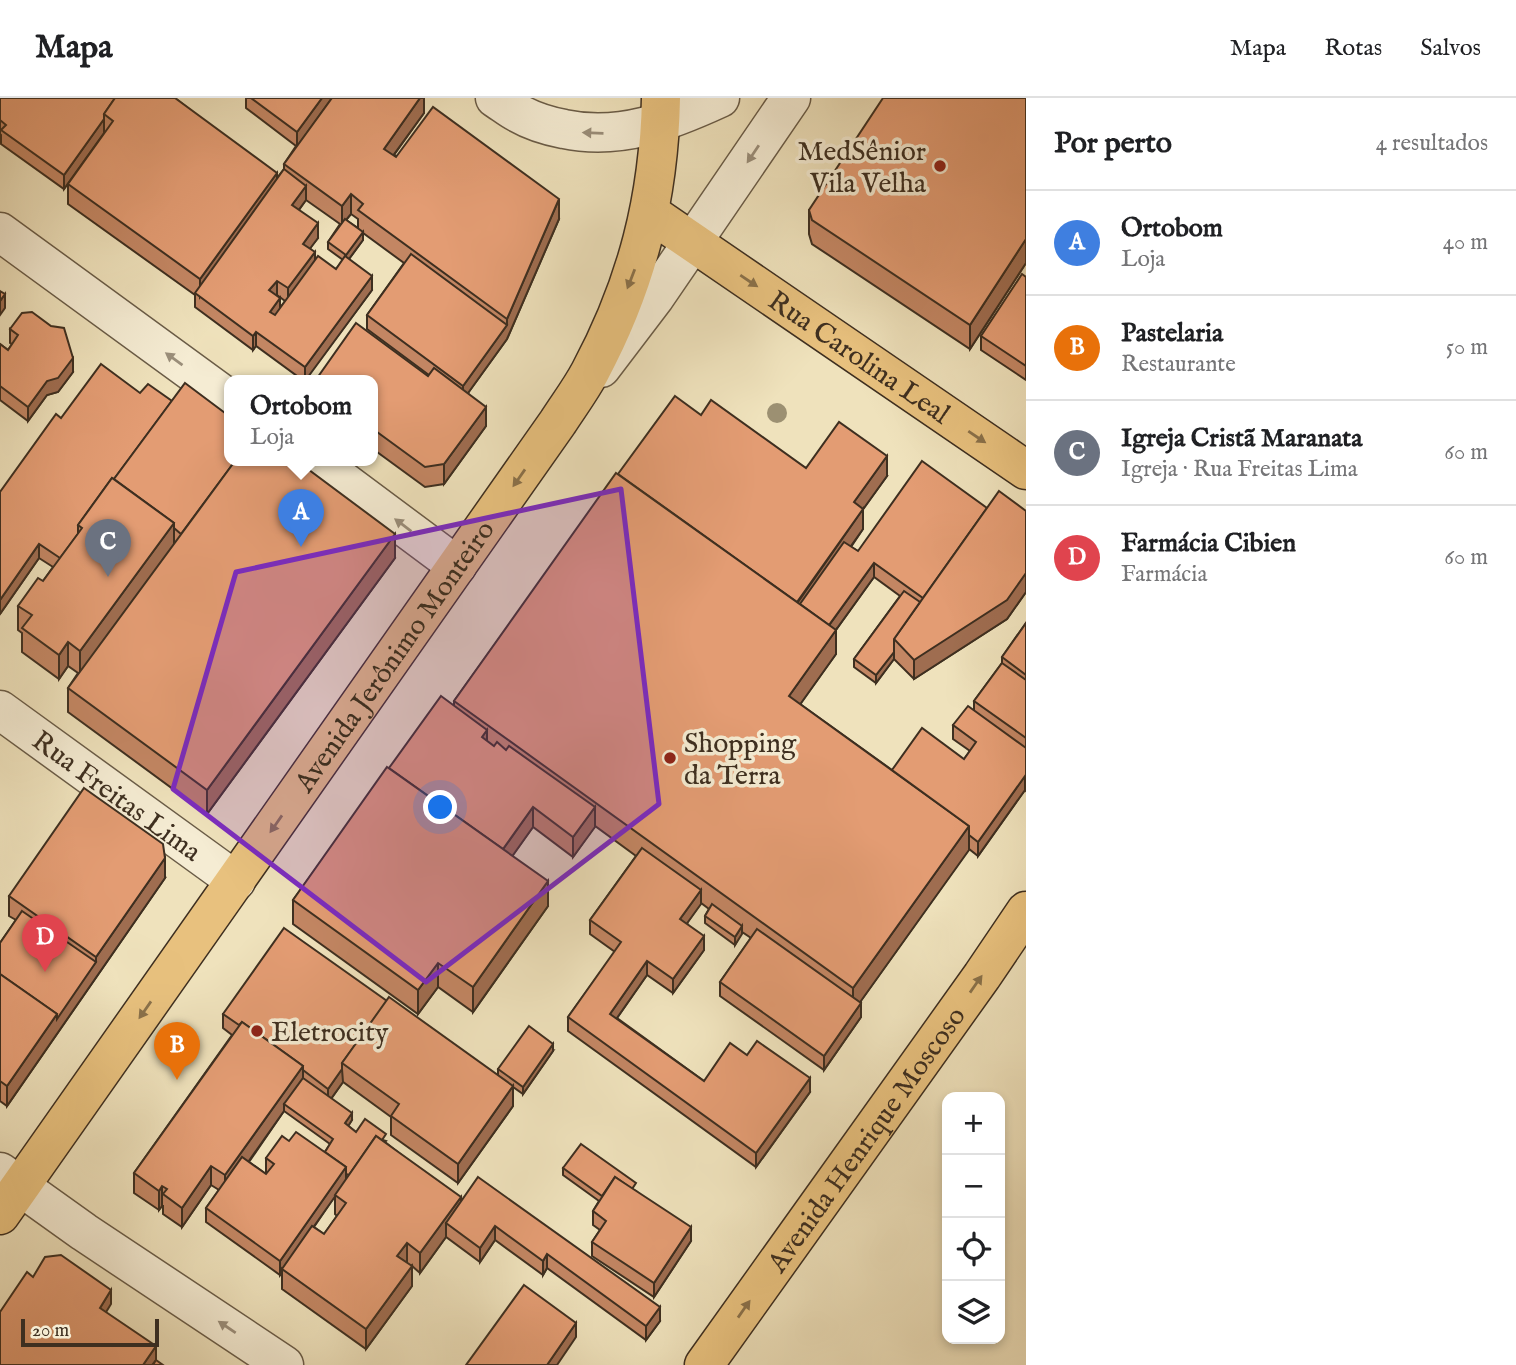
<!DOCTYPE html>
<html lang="pt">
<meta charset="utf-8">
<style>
body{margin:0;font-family:"IM FELL English",serif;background:#f6f6f6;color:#202124}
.controls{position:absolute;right:21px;bottom:21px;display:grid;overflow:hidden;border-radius:14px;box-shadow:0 4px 10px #0003}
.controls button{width:63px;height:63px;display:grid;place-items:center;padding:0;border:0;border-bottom:2px solid #e0e0e0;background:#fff;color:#202124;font:35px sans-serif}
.scale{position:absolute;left:21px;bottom:18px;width:138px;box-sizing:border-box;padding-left:7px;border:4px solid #3e2f20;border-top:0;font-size:19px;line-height:24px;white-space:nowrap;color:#3e2f20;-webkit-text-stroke:5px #f5ecd3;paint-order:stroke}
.you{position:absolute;left:441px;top:710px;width:24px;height:24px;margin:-18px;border:5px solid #fff;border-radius:50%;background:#1a73e8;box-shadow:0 0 0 10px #1a73e833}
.badge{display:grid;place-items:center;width:46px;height:46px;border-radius:50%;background:#8f2418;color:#fff;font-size:23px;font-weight:700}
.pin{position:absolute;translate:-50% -58px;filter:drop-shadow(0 2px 4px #0008)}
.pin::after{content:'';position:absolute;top:37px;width:24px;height:21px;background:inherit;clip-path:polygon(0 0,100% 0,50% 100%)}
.popup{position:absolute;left:224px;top:277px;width:154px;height:91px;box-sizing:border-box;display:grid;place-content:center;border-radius:14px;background:#fff;filter:drop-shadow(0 2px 5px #0005);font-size:23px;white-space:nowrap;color:#757577}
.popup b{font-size:26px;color:#202124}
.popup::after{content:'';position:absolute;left:50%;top:100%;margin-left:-14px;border:14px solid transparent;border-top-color:#fff}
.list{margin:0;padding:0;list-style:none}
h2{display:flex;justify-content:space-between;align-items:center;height:91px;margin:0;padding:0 28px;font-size:30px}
h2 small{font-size:23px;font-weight:400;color:#757577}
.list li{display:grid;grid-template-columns:46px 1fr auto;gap:21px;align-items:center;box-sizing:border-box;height:105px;padding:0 28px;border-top:2px solid #e0e0e0}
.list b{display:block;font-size:26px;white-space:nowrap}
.list p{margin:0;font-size:23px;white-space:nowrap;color:#757577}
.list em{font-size:23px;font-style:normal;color:#757577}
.icon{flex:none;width:38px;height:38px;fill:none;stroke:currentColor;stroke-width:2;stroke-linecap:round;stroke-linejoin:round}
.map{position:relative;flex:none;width:1026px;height:1267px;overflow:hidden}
header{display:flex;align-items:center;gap:42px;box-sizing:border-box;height:98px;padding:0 35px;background:#fff;border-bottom:2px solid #e0e0e0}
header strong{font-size:33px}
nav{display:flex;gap:38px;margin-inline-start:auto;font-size:24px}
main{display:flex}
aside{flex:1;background:#fff}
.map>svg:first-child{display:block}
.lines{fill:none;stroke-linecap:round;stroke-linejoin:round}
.minor-casing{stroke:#6a5c47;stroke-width:41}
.major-casing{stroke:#3e2f20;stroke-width:41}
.minor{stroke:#f5ecd3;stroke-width:38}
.major{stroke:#e8c17e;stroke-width:38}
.tree{fill:#9c9072}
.wall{fill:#c38663;stroke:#3e2f20;stroke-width:2;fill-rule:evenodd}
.shaded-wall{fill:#9f6d50;stroke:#3e2f20;stroke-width:2}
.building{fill:#e39c73;stroke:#3e2f20;stroke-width:2}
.oneway{fill:#9a8e7a}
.oneway2{fill:#8a714a}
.marked{fill:#7b2cbf;fill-opacity:0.2;stroke:#7b2cbf;stroke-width:5;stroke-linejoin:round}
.poi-dot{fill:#8f2418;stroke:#f5ecd3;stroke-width:2.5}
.labels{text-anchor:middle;stroke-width:7;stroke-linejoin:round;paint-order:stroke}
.poi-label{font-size:28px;fill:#3e2f20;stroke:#f5ecd3;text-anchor:start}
.street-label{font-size:28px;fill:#3e2f20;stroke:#f5ecd3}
</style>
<header>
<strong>Mapa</strong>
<nav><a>Mapa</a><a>Rotas</a><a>Salvos</a></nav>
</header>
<main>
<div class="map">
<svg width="1026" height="1267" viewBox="0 0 1026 1267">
<rect width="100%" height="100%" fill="#efe2bc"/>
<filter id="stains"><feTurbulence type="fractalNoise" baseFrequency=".00286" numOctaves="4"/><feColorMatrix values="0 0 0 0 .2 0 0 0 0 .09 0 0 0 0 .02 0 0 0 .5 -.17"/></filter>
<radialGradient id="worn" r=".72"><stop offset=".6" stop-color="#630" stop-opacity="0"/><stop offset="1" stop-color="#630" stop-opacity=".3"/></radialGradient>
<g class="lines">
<defs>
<g id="minor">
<path d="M495 0C503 5 510 11 518 15 532 23 548 28 564 31 620 43 670 23 720 0"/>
<path d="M0 134 229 301"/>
<path d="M601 270 655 199 791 0"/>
<path d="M316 363 457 468"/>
<path id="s1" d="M0 612 236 783"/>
<path d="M0 1074 84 1134 284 1267"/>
</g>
<g id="major">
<path id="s2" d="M650 115 1026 372"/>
<path id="s3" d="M0 1117 558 324C569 307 581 291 590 274 637 186 659 100 661 0"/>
<path id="s4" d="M704 1267 982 878 1026 813"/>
</g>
</defs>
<!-- minor casing -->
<use href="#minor" class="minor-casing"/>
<!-- major casing -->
<use href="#major" class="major-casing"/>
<!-- minor -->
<use href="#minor" class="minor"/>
<!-- major -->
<use href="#major" class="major"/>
</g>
<!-- trees -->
<circle class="tree" cx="777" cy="315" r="10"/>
<!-- wall -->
<g class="wall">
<path d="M0 0H175L277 80 284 71V66L296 48 246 10V0H424V15L394 57 559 121 507 241 468 295 486 328 444 386 425 389 373 351V283L428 278 429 277 367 231V217L404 165 363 135V142L349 161 372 192 304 283 256 248 253 252 195 209V197L68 106V86L104 35 64 91 1 46V37L0 36ZM306 102 340 126 328 144V151L343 162 336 171 315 162 310 150 318 140 299 112ZM351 116 358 121V130L346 122ZM277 197 285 203 280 210 276 198Z"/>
<path d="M1026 0V165L970 251 812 146 809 136V112Z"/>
<path d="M1026 179V282L981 252V238Z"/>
<path d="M10 231 73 274 58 294 47 297 28 323 0 302V246L8 252 12 246 10 245Z"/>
<path d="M140 295 395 460 207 716 68 614V590L78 575 68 568 59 581 22 554V535L18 532V508L43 483 53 469 39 460 0 516 61 320Z"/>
<path d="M701 317 806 370 887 378 863 411V431L851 449 858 453 987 410 1026 413V494L1007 521 914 581 894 561 876 585 854 569V561L900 498 874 479 836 532V556L800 606 892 672 964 661 970 653 953 641V627L974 612V603L1002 565V559L1026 525V693L1025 692 978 758 969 751 860 904 861 919 824 972 720 898V884L751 840 742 834 735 847 705 825V818L709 811 701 805 687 825 704 852 673 895 647 877 617 920 704 983 747 957 810 994 756 1069 568 933V919L615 854 590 836V822L636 758 595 728 573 759 533 729 512 758 548 808 473 914 438 889 418 916 293 826V802L389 670 454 607V603L618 376Z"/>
<path d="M165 780 7 1008 0 1003V845L16 822 9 818V798Z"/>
<path d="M387 903 498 978V971L553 953 523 996 513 989V1008L458 1085 391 1037V1019L343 984 331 1001 352 1022 348 1028 356 1034 386 1043 385 1044 461 1104 660 1223 646 1242 547 1170 543 1177 495 1142 480 1164 446 1139 420 1175 412 1168V1188L366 1251 282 1191V1174L280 1177 206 1124V1110L219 1092 211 1087 182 1129 163 1116V1108H162L159 1112 134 1095V1075L232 937 223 930V916ZM284 1013 330 1046 325 1054 289 1043 266 1060V1076L249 1064ZM335 1098V1116L337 1118 324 1136 314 1129Z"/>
<path d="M563 1070 636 1093 691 1143 654 1199 592 1158V1144L600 1132 593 1127V1113L599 1103 563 1077Z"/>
</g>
<!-- shaded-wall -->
<g class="shaded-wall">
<path d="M322 0H332L297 49V34Z"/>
<path d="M420 0H424V15L384 70V51Z"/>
<path d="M104 21V35L64 91V77Z"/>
<path d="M277 75V94L200 199V181Z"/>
<path d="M306 88V102L292 121V107Z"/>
<path d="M351 96V116L342 127V108Z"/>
<path d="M559 101V121L507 241 463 302V288L507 227V221Z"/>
<path d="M318 125V140L303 160V146Z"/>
<path d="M363 134V142L346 165V157Z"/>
<path d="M1026 141V165L970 251V227Z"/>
<path d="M315 154V168L288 204V190Z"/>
<path d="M372 178V192L305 283V269Z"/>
<path d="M277 183V197L269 206V192Z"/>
<path d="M5 196V210L0 217V203Z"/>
<path d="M280 200V214L270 228V214Z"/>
<path d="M256 234V248L253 252V238Z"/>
<path d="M73 260V274L58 294 47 297 28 323V309L47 283Z"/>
<path d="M486 309V328L444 386V366Z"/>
<path d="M887 358V378L854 424V404Z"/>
<path d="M863 411V431L802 517 796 507Z"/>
<path d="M174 425V449L80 577V553Z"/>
<path d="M395 436V460L207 716V692Z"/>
<path d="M39 446V460L0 516V502Z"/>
<path d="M874 465V479L825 547V533Z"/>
<path d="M1026 475V494L1007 521 914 581V562Z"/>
<path d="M836 532V556L789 622V598Z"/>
<path d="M68 544V568L59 581V557Z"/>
<path d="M894 554V561L876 585V577Z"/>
<path d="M487 632V652L482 639Z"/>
<path d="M1025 678V692L978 758V744Z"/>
<path d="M533 709V729L501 774V754Z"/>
<path d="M595 709V729L573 759V739Z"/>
<path d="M969 728V752L853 914V890Z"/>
<path d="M165 760V780L7 1008V988L57 916 96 864V859Z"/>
<path d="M548 783V808L473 914V889Z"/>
<path d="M701 792V806L680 835V821Z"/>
<path d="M742 828V836L735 847V839Z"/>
<path d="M704 838V852L673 895V881Z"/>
<path d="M647 863V877L610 930V916Z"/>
<path d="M438 865V889L418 916V892Z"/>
<path d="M861 905V919L824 972V958Z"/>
<path d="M553 946V953L523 996V989Z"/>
<path d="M303 968V988L284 1006V1013L225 1097V1077Z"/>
<path d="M342 971 343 984 328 1005V991Z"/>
<path d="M810 980V994L756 1069V1055Z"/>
<path d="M513 988V1008L458 1085V1066Z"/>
<path d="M352 1015V1022L345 1033V1025Z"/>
<path d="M211 1068V1087L182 1129V1110Z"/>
<path d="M346 1069V1083L283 1172 282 1171V1174L280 1177V1163Z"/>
<path d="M162 1088V1108L159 1112V1093Z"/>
<path d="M461 1099V1118L446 1125V1139L420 1175V1155Z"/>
<path d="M495 1128V1142L480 1164V1150Z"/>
<path d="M691 1129V1143L654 1199V1185Z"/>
<path d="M407 1145V1165L397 1158Z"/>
<path d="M547 1156V1170L543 1177V1163Z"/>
<path d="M412 1168V1188L366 1251V1231Z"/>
<path d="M111 1192V1206L100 1224V1210Z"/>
<path d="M660 1209V1223L646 1242V1228Z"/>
<path d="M576 1225V1239L557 1267H547Z"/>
<path d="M156 1248V1262L152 1267H143Z"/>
</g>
<!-- building -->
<g class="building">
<path d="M0 0H115L104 16V21L64 77 1 32 6 27 0 22Z"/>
<path d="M115 0H175L277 75 200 181 68 86 113 23 104 16Z"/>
<path d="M251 0H322L297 34Z"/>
<path d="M332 0H420L384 51 396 59 433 9 559 101 507 221 358 112 363 106 351 96 342 108 284 66Z"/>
<path d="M883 0H1026V141L970 227 812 122 809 112Z"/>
<path d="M284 71 306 88 292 107 318 125 303 146 315 154 288 190 277 183 269 192 280 200 270 214 275 217 318 158 336 171 345 158 372 178 305 269 256 234 253 238 195 195Z"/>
<path d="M345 121 363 134 346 157 328 144Z"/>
<path d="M411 156 507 227 463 288 367 217Z"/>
<path d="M1022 176 1026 179V268L981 238Z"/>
<path d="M0 193 5 196 0 203Z"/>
<path d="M32 214 51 228 64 230 73 260 58 280 47 283 28 309 0 288V246L8 252 18 237 10 231 22 215Z"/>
<path d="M356 225 428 278 434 270 486 309 444 366 425 369 373 331V283H315Z"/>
<path d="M101 266 140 295 148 286 172 303 114 381 112 380 78 427V436L60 460 39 446 0 502V394L56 316 61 320Z"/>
<path d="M185 285 229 318V363H235L181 436 174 430V425L114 381Z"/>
<path d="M675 298 701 317 711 302 806 370 839 324 887 358 854 404 863 411 797 504 618 376Z"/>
<path d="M235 363H297L395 436 207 692 68 590Z"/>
<path d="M922 363 987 410 923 500 874 465 829 527 800 506 844 444 858 453Z"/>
<path d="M616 375 836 532 789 598 969 728 853 890 454 603Z"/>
<path d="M112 380 174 425 80 553 68 544 59 557 22 530 32 517 18 508 38 480 43 483 82 430 78 427Z"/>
<path d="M999 393 1026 413V475L1007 502 914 562 894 541Z"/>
<path d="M904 493 920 504 894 541V554L876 577 854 561Z"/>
<path d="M1026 525V577L1002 559Z"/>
<path d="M1002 565 1026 582V640L974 603Z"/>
<path d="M441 598 487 632 482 639 494 648 497 644 506 652 509 648 595 709 573 739 533 709 503 751 389 670Z"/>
<path d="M968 608 1026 650V679L1025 678 978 744 969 737V728L892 672 922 630 964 661 976 644 953 627Z"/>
<path d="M387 669 548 783 473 889 438 865 418 892 293 802Z"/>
<path d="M84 690 163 746 165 760 96 859 9 798Z"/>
<path d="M642 750 701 792 680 821 704 838 673 881 647 863 610 916 704 983 730 945 747 957 757 943 810 980 756 1055 568 919 621 844 590 822Z"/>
<path d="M712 806 742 828 735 839 705 818Z"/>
<path d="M22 813 96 864 57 921V916L0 876V845Z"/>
<path d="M284 830 387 903 342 965V971L328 991 303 972V968L242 924 239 927 223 916Z"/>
<path d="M757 831 861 905 824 958 720 884Z"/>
<path d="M0 876 57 916 7 988 0 983Z"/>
<path d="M389 899 513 988 458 1066 391 1018 399 1006 342 965Z"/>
<path d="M242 924 303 968 225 1077 211 1068 182 1110 163 1096 167 1091 162 1088 159 1093 134 1075Z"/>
<path d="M529 928 553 946 523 989 498 971Z"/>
<path d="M303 980 352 1015 345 1025 356 1034 365 1021 386 1036 382 1042 376 1038 349 1077 346 1076V1069L325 1054 333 1041 284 1006Z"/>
<path d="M296 1034 346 1069 280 1163 206 1110 242 1059 266 1076 274 1066 266 1060 282 1038 289 1043Z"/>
<path d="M376 1038 461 1099 420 1155 407 1145 397 1158 412 1168 366 1231 282 1171 312 1128 324 1136 346 1105 335 1097Z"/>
<path d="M581 1046 636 1085 632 1091 615 1079 602 1098 563 1070Z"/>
<path d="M478 1079 660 1209 646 1228 547 1156 543 1163 495 1128 480 1150 446 1125Z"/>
<path d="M615 1079 691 1129 654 1185 592 1144 606 1123 593 1113Z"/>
<path d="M61 1157 111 1192 100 1210 156 1248 143 1267H0V1214L27 1174 33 1179 45 1159Z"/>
<path d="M524 1187 576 1225 547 1267H466Z"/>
<path d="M156 1262 163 1267H153Z"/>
</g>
<!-- one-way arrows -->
<defs><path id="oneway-solid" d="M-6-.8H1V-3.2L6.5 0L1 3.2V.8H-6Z" transform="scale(1.75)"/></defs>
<g class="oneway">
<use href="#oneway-solid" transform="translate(593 35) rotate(-178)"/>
<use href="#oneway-solid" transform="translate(753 56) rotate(124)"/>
<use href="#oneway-solid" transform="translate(174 261) rotate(-144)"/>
<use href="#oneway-solid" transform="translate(403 427) rotate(-143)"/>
<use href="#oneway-solid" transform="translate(227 1229) rotate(-146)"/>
</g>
<g class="oneway2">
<use href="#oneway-solid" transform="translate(631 181) rotate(111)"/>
<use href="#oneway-solid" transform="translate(749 183) rotate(34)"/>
<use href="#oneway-solid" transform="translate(977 339) rotate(34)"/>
<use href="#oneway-solid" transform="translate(519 380) rotate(125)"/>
<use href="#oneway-solid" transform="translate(276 726) rotate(125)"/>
<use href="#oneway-solid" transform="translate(976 886) rotate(-55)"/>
<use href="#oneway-solid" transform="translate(145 912) rotate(125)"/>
<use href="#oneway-solid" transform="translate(744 1211) rotate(-55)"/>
</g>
<!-- marked area -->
<path class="marked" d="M621 391 659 706 426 884 173 691 236 474Z"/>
<!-- markers -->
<g class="poi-dot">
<circle cx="940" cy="68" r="7"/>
<circle cx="670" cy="660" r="7"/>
<circle cx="257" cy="933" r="7"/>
</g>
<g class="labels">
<!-- poi labels -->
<g class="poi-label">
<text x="926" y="62" text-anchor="end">MedSênior<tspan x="926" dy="32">Vila Velha</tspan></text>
<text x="684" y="654">Shopping<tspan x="684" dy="32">da Terra</tspan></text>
<text x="271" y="943">Eletrocity</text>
</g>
<!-- street labels -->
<g class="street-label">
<text dy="10" stroke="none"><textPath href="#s2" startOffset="254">Rua Carolina Leal</textPath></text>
<text dy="10" stroke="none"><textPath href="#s3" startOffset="684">Avenida Jerônimo Monteiro</textPath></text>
<text dy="10" stroke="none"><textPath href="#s1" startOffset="145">Rua Freitas Lima</textPath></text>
<text dy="10" stroke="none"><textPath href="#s4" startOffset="278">Avenida Henrique Moscoso</textPath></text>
</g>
</g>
<rect width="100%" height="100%" filter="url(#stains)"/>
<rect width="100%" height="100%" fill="url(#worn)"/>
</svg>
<div class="controls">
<button>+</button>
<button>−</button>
<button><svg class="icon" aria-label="locate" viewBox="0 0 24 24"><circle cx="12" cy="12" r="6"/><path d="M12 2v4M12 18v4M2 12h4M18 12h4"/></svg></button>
<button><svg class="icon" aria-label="layers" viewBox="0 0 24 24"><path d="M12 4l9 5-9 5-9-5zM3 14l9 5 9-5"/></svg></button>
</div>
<div class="scale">20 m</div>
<div class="you"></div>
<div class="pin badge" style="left:301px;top:449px;background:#3f7fe0">A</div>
<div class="popup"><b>Ortobom</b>Loja</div>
<div class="pin badge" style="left:177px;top:982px;background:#e8710a">B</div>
<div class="pin badge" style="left:108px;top:479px;background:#6b7280">C</div>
<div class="pin badge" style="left:45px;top:874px;background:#e0444e">D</div>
</div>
<aside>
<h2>Por perto<small>4 resultados</small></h2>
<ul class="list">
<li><span class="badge" style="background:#3f7fe0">A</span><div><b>Ortobom</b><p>Loja</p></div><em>40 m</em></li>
<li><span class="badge" style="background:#e8710a">B</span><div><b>Pastelaria</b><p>Restaurante</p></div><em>50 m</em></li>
<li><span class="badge" style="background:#6b7280">C</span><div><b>Igreja Cristã Maranata</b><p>Igreja · Rua Freitas Lima</p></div><em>60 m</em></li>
<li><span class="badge" style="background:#e0444e">D</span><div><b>Farmácia Cibien</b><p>Farmácia</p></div><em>60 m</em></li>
</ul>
</aside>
</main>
